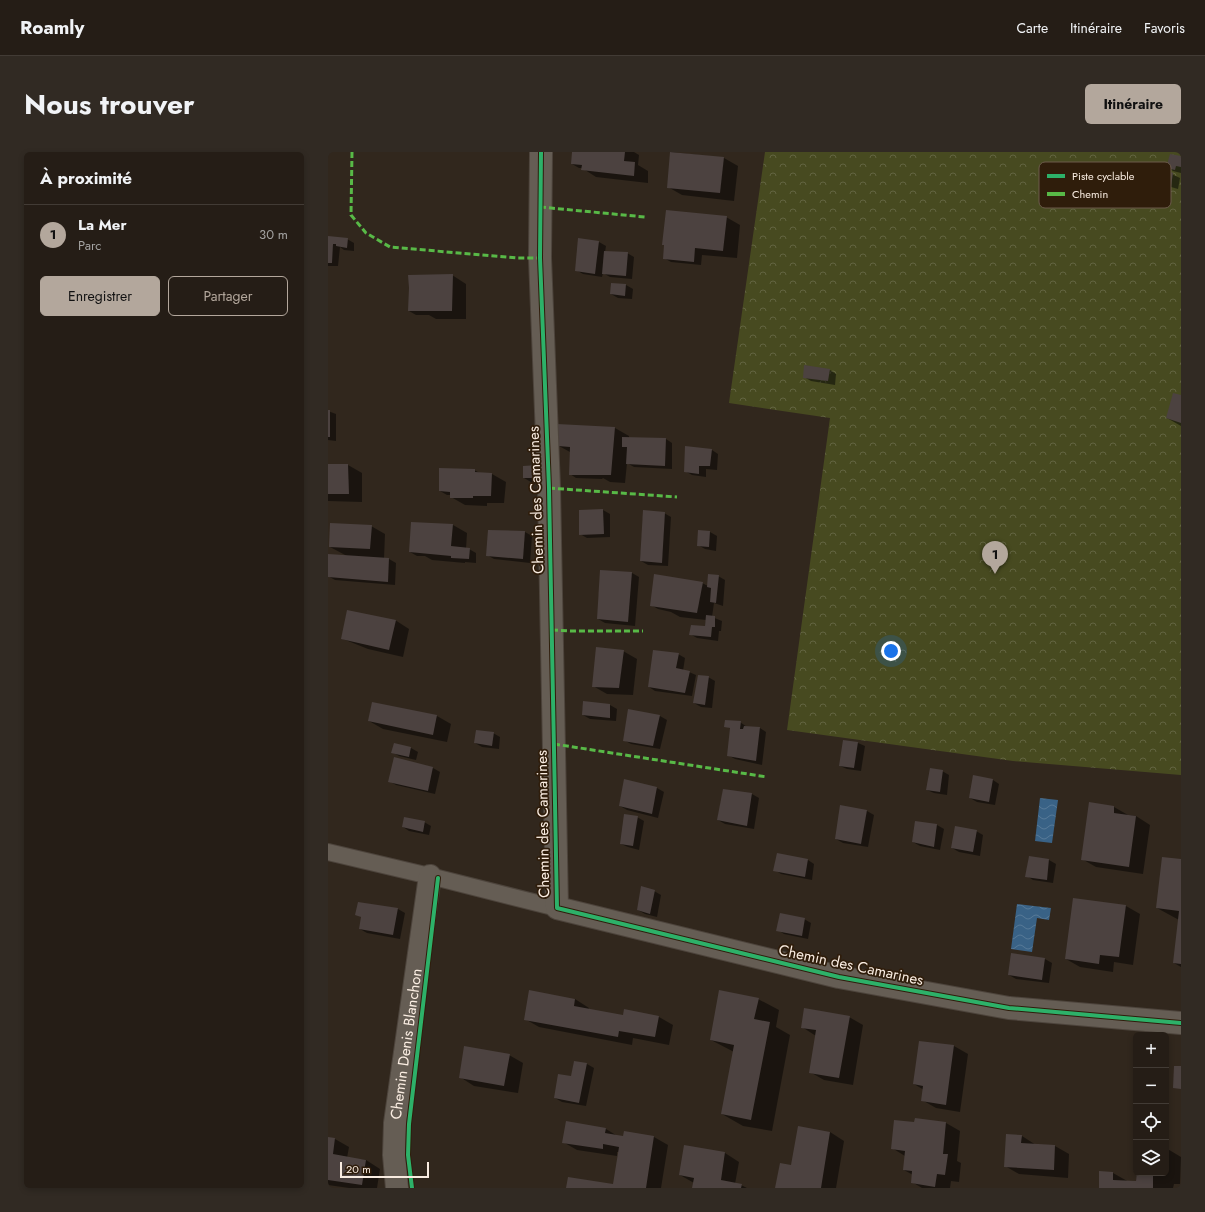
<!DOCTYPE html>
<html lang="fr">
<meta charset="utf-8">
<style>
body{margin:0;font-family:Jost,sans-serif;background:#312a23;color:#f1f3f6}
.controls{position:absolute;right:12px;bottom:12px;display:grid;overflow:hidden;border-radius:6px;box-shadow:0 2px 6px #0003}
.controls button{width:36px;height:36px;display:grid;place-items:center;padding:0;border:0;border-bottom:1px solid #423b35;background:#251d16;color:#f1f3f6;font:20px sans-serif}
.scale{position:absolute;left:12px;bottom:10px;width:89px;box-sizing:border-box;padding-left:4px;border:2px solid #f9ece1;border-top:0;font-size:11px;line-height:14px;white-space:nowrap;color:#f9ece1;-webkit-text-stroke:3px #2f1d0b;paint-order:stroke}
.you{position:absolute;left:563px;top:499px;width:14px;height:14px;margin:-10px;border:3px solid #fff;border-radius:50%;background:#1a73e8;box-shadow:0 0 0 6px #1a73e833}
.badge{display:grid;place-items:center;width:26px;height:26px;border-radius:50%;background:#b3a79c;color:#111;font-size:13px;font-weight:700}
.pin{position:absolute;translate:-50% -33px;filter:drop-shadow(0 1px 2px #0008)}
.pin::after{content:'';position:absolute;top:21px;width:14px;height:12px;background:inherit;clip-path:polygon(0 0,100% 0,50% 100%)}
.list{margin:0;padding:0;list-style:none}
h2{display:flex;justify-content:space-between;align-items:center;height:52px;margin:0;padding:0 16px;font-size:17px}
h2 small{font-size:13px;font-weight:400;color:#a3a2a1}
.list li{display:grid;grid-template-columns:26px 1fr auto;gap:12px;align-items:center;box-sizing:border-box;height:60px;padding:0 16px;border-top:1px solid #423b35}
.list b{display:block;font-size:15px;white-space:nowrap}
.list p{margin:0;font-size:13px;white-space:nowrap;color:#a3a2a1}
.list em{font-size:13px;font-style:normal;color:#a3a2a1}
.actions{display:flex;gap:8px;padding:12px 16px}
.actions a{flex:1;padding:9px 0;border:1px solid #b3a79c;border-radius:6px;text-align:center;font-size:14px;color:#b3a79c}
.actions .main{background:#b3a79c;color:#111}
.icon{flex:none;width:22px;height:22px;fill:none;stroke:currentColor;stroke-width:2;stroke-linecap:round;stroke-linejoin:round}
.map{position:relative;flex:none;width:853px;height:1036px;overflow:hidden;border-radius:6px}
header{display:flex;align-items:center;gap:24px;box-sizing:border-box;height:56px;padding:0 20px;background:#251d16;border-bottom:1px solid #423b35}
header strong{font-size:19px}
nav{display:flex;gap:22px;margin-inline-start:auto;font-size:14px}
.intro{display:flex;align-items:center;justify-content:space-between;box-sizing:border-box;height:96px;padding:0 24px}
h1{margin:0;font-size:28px}
.button{padding:10px 18px;border-radius:6px;background:#b3a79c;color:#111;font-size:14px;font-weight:700}
main{display:flex;gap:24px;padding:0 24px}
aside{flex:1;background:#251d16;border-radius:6px;box-shadow:0 2px 6px #0003}
.map>svg:first-child{display:block}
.forest{fill:url(#forest-crowns)}
.water{fill:url(#water-waves)}
.shadow{fill:#0007}
.building{fill:#4c4240}
.lines{fill:none;stroke-linecap:round;stroke-linejoin:round}
.lane-casing{stroke:#4d443c;stroke-width:18}
.street-casing{stroke:#4d443c;stroke-width:24}
.lane{stroke:#655d54;stroke-width:16}
.street{stroke:#655d54;stroke-width:22}
.quiet{stroke:#58b947;stroke-width:3;stroke-dasharray:6 3;stroke-linecap:butt}
.cycleway-casing{stroke:#2f1d0b;stroke-width:6}
.cycleway{stroke:#2db169;stroke-width:4}
.labels{text-anchor:middle;stroke-width:3.5;stroke-linejoin:round;paint-order:stroke}
.street-label{font-size:15px;fill:#f9ece1;stroke:#2f1d0b}
.key{fill:#2f1d0b;stroke:#6c5b4b;stroke-width:1}
.key-label{font-size:11px;fill:#f9ece1}
</style>
<header>
<strong>Roamly</strong>
<nav><a>Carte</a><a>Itinéraire</a><a>Favoris</a></nav>
</header>
<div class="intro"><h1>Nous trouver</h1><a class="button">Itinéraire</a></div>
<main>
<aside>
<h2>À proximité<small></small></h2>
<ul class="list">
<li><span class="badge">1</span><div><b>La Mer</b><p>Parc</p></div><em>30 m</em></li>
</ul>
<div class="actions"><a class="main">Enregistrer</a><a>Partager</a></div>
</aside>
<div class="map">
<svg width="853" height="1036" viewBox="0 0 853 1036">
<defs>
<pattern id="forest-crowns" width="20" height="18" patternUnits="userSpaceOnUse"><rect width="20" height="18" fill="#474a20"/><path d="M2 6a3 3 0 1 1 6 0M12 15a3 3 0 1 1 6 0" fill="none" stroke="#626440"/></pattern>
<pattern id="water-waves" width="16" height="10" patternUnits="userSpaceOnUse"><rect width="16" height="10" fill="#396286"/><path d="M0 5q4-4 8 0t8 0" fill="none" stroke="#567997"/></pattern>
</defs>
<rect width="100%" height="100%" fill="#31271d"/>
<!-- forest -->
<path class="forest" d="M437 0H853V623L685 609 459 578 502 266 401 251Z"/>
<!-- water -->
<g class="water">
<path d="M712 646 730 648 724 691 707 689Z"/>
<path d="M689 752 723 756 721 768 709 766 704 800 683 797Z"/>
</g>
<!-- shadow -->
<g class="shadow">
<path d="M245 0H306L311 3 310 13 320 19V31L268 25 254 16H251L244 12Z"/>
<path d="M343 0 396 6 410 14 406 49 354 43 340 35Z"/>
<path d="M853 5V21L845 19 839 15Z"/>
<path d="M839 20 852 26 850 37 843 35 836 31Z"/>
<path d="M398 65 412 73 409 106 374 103 373 113 343 110 336 106Z"/>
<path d="M0 85 19 87 26 91V99L16 98 12 95 10 114H0Z"/>
<path d="M271 90 278 94 277 100 299 101 306 105 304 127 282 125 275 121 274 125 255 122 248 118Z"/>
<path d="M124 123 138 132V167H108L101 163H88L81 159Z"/>
<path d="M284 132 298 133 305 137 304 147 290 146 283 142Z"/>
<path d="M502 218 508 222 507 233 483 229 476 225Z"/>
<path d="M853 244V274L839 266Z"/>
<path d="M0 259 8 262V289L0 288Z"/>
<path d="M230 273 287 276 301 284V286L338 287 344 291V317L306 315 299 311 297 331 282 330 275 326 274 327 248 326 242 322V300L231 294Z"/>
<path d="M384 298 390 302 389 318 378 317V325L364 323 357 319Z"/>
<path d="M0 313H20L34 321V350L0 349Z"/>
<path d="M196 315 217 329 203 330 196 326Z"/>
<path d="M146 318 152 321 164 322 178 330 176 351H159V354L137 353 123 345V343H119L112 339Z"/>
<path d="M252 358H275L282 362V385L259 386 252 382Z"/>
<path d="M336 361 343 365 340 414 320 413 313 409Z"/>
<path d="M84 371 125 373 139 381 138 397H141L148 401V411L137 410V411L104 408 97 404H89L82 400Z"/>
<path d="M43 374 57 382 56 407H61L68 411 67 433 7 428 0 424 19 404 2 395Z"/>
<path d="M161 379 197 380 204 384 202 411 166 407 159 403Z"/>
<path d="M371 379 382 380 389 384 388 399 377 397 370 393Z"/>
<path d="M273 419 304 421 311 425 307 474 277 471 270 467Z"/>
<path d="M390 424 397 428 395 454 386 451 384 465 394 469 393 479H391L390 489 369 486 362 482 377 475 378 468 352 465 343 460 330 457 323 453 374 431 380 434Z"/>
<path d="M67 468 81 477 75 505 40 497 15 487Z"/>
<path d="M295 499 309 507 305 543 279 542 265 534Z"/>
<path d="M350 502 357 506 355 519 361 520 368 523 364 544 327 539 321 535Z"/>
<path d="M380 525 387 529 384 556 373 555 366 551Z"/>
<path d="M45 551 109 564 123 572 119 590 55 577 41 569Z"/>
<path d="M282 553 289 557 288 569 262 567 255 563Z"/>
<path d="M332 564 339 568 332 597 303 592 296 588Z"/>
<path d="M412 570 419 575 432 576 438 580 434 613 407 607 400 603 403 577 398 574Z"/>
<path d="M165 581 172 585 171 597 154 595 147 591Z"/>
<path d="M516 589 530 591 537 594 533 619 519 617 512 614Z"/>
<path d="M66 593 83 596 90 600 88 608 71 604 64 600Z"/>
<path d="M105 616 112 620 107 642 68 633 61 629Z"/>
<path d="M614 619 621 623 619 643 606 641 599 638Z"/>
<path d="M297 628 329 636 336 640 330 666 299 658 292 654Z"/>
<path d="M665 628 671 632 667 653 649 650 642 646Z"/>
<path d="M424 642 431 646 426 677 397 672 390 668Z"/>
<path d="M513 655 539 659 546 663 540 695 515 691 508 687Z"/>
<path d="M786 655 800 663 808 664 822 673 815 722 768 715 754 707Z"/>
<path d="M309 665 316 669 311 698 300 695 293 692Z"/>
<path d="M96 670 103 674 101 683 81 679 75 675Z"/>
<path d="M609 673 616 677 612 698 592 694 585 690Z"/>
<path d="M648 679 655 683 652 704 631 700 624 696Z"/>
<path d="M701 705 721 708 728 712 725 731 705 728 699 724Z"/>
<path d="M480 708 486 712 484 728 453 722 447 718Z"/>
<path d="M853 708V815L846 811 851 768 829 756Z"/>
<path d="M326 739 333 743 329 765 317 762 310 758Z"/>
<path d="M746 747 798 754 812 762 805 813 786 810 785 820 752 815 738 807Z"/>
<path d="M31 751 70 757 77 761 72 787 39 781 32 777 34 766 29 762Z"/>
<path d="M476 767 483 771 480 787 456 782 450 778Z"/>
<path d="M684 802 717 807 724 811 721 831 688 827 681 823Z"/>
<path d="M247 847 261 856 260 858 296 864 331 865 345 873 341 893 305 886 304 893 211 875 197 867Z"/>
<path d="M430 847 451 858 448 875 462 883 444 979 415 974 394 962 406 900 383 888Z"/>
<path d="M521 865 535 873 525 933 496 928 482 920 488 884 474 875Z"/>
<path d="M626 894 640 902 632 960 608 956 594 948 596 938 586 932Z"/>
<path d="M181 903 195 911 190 941 146 934 132 925Z"/>
<path d="M246 910 259 912 266 916 258 954 234 950 227 946 244 925Z"/>
<path d="M588 967 618 971 632 979 629 1009 633 1011 631 1030 623 1029 622 1036H594L584 1030 585 1023 576 1018 577 1004 564 996 587 971Z"/>
<path d="M278 977 291 985H326L340 993 333 1036H239L291 1034 292 1000H289V1004L249 998 235 990Z"/>
<path d="M502 980 516 989 508 1036H449L464 1014Z"/>
<path d="M694 984 708 993 727 994 741 1002 740 1026 691 1022 677 1014Z"/>
<path d="M0 986 7 987 21 995 19 1006 38 1008 52 1017 49 1036H21L0 1033Z"/>
<path d="M357 994 397 1001 411 1010 407 1032 413 1033 419 1036H365L366 1031 352 1023Z"/>
<path d="M838 996 853 1005 852 1032H846L845 1036H772L785 1021 801 1030H808L810 1021H838Z"/>
</g>
<!-- building -->
<g class="building">
<path d="M244 0H297L296 9 307 10 306 24 253 18 254 13 243 12Z"/>
<path d="M342 0 396 5 392 41 339 36Z"/>
<path d="M842 2 853 4V15L848 14 847 18 838 16Z"/>
<path d="M839 19 845 21 843 34 835 32Z"/>
<path d="M338 58 399 64 395 99 367 96 366 110 335 107 336 93H334Z"/>
<path d="M0 84 20 86 19 96 8 94V92H5L4 111H0Z"/>
<path d="M250 86 271 89 267 122 247 119Z"/>
<path d="M276 99 300 100 298 124 274 122Z"/>
<path d="M125 122 124 159H80L81 136 80 123Z"/>
<path d="M283 131 298 132 297 144 282 142Z"/>
<path d="M476 213 502 217 500 229 475 226Z"/>
<path d="M845 241 853 243V271L838 266Z"/>
<rect x="0" y="258" width="2" height="27"/>
<path d="M229 272 287 275 283 323H241L242 295 230 294Z"/>
<path d="M294 285 338 286 337 314 298 312 299 295H294Z"/>
<path d="M357 294 384 297 382 314H371V322L356 320Z"/>
<path d="M0 312H20L21 342H0Z"/>
<path d="M210 313V326H195V314Z"/>
<path d="M111 316 147 317V320L164 321 163 344H145V346H122V340L111 339Z"/>
<path d="M275 357 276 382 251 383V358Z"/>
<path d="M315 358 337 360 334 411 312 409Z"/>
<path d="M83 370 125 372 123 394 142 396 141 407 123 406V404L81 400Z"/>
<path d="M2 371 44 373 42 397 1 395Z"/>
<path d="M160 378 197 379 195 407 158 404Z"/>
<path d="M370 378 382 379 381 395 369 394Z"/>
<path d="M0 402 61 406 60 430 0 425Z"/>
<path d="M272 418 304 420 300 470 269 467Z"/>
<path d="M326 422 375 430 369 461 322 454Z"/>
<path d="M380 422 391 423 388 451 382 450 383 436 379 435Z"/>
<path d="M19 458 68 468 61 498 13 487Z"/>
<path d="M378 463 387 464V475H384L383 485 361 483 363 473 377 474Z"/>
<path d="M268 495 296 498 291 536 264 535Z"/>
<path d="M325 498 351 501 348 516 362 519 357 541 320 535Z"/>
<path d="M370 523 381 524 377 553 365 551Z"/>
<path d="M255 549 282 552V566L254 563Z"/>
<path d="M44 550 109 563 105 583 40 569Z"/>
<path d="M300 557 332 563 325 594 295 589Z"/>
<path d="M397 568 413 569 412 577H415L416 574 432 575 428 609 399 604 402 576 396 575Z"/>
<path d="M148 578 166 580 164 594 146 591Z"/>
<path d="M515 588 530 590 526 616 511 614Z"/>
<path d="M66 591 83 595 81 605 63 601Z"/>
<path d="M66 605 105 615 100 639 60 630Z"/>
<path d="M602 616 615 618 612 640 598 638Z"/>
<path d="M645 623 665 627 661 650 641 646Z"/>
<path d="M296 627 329 635 324 662 291 654Z"/>
<path d="M395 637 424 641 419 674 389 668Z"/>
<path d="M761 650 786 654V661L808 664 801 715 753 708Z"/>
<path d="M512 653 539 658 533 692 507 687Z"/>
<path d="M296 662 310 664 305 694 292 692Z"/>
<path d="M76 665 97 669 95 680 74 675Z"/>
<path d="M587 669 609 672 606 695 584 690Z"/>
<path d="M627 674 649 678 645 700 623 696Z"/>
<path d="M449 701 480 707 477 725 445 719Z"/>
<path d="M701 704 721 707 719 728 697 725Z"/>
<path d="M834 705 853 707V812L845 811 851 759 828 756Z"/>
<path d="M313 734 327 738 322 762 309 758Z"/>
<path d="M745 746 798 753 791 805 772 803 771 812 737 807Z"/>
<path d="M30 750 70 756 65 783 31 777 33 765 27 763Z"/>
<path d="M452 761 477 766 474 784 448 779Z"/>
<path d="M683 801 717 806 714 828 680 823Z"/>
<path d="M201 838 247 847 246 854 295 863 296 857 331 864 327 885 291 879 290 885 196 868Z"/>
<path d="M391 838 431 846 426 867 442 870 423 968 393 962 406 893 382 888Z"/>
<path d="M476 856 522 864 511 926 481 921 488 878 473 876Z"/>
<path d="M591 889 626 893 618 953 593 949 595 934 585 932Z"/>
<path d="M136 894 182 902 176 934 131 926Z"/>
<path d="M246 909 259 911 251 951 226 946 230 922 243 924Z"/>
<path d="M846 914H853V937L845 936Z"/>
<path d="M587 966 618 970 615 1002H620L617 1023 609 1022 607 1035 583 1031 584 1019 575 1018 577 999 563 997 566 968 586 970Z"/>
<path d="M238 969 278 976 277 981 295 984 296 979 326 984 318 1036H238L240 1025 285 1032 291 995 275 992V997L234 991Z"/>
<path d="M470 974 502 980 493 1036H447L452 1011 463 1013Z"/>
<path d="M678 982 694 983 693 991 727 993 726 1018 676 1015Z"/>
<path d="M0 985 7 986 5 1002 38 1008 34 1033 0 1028Z"/>
<path d="M806 991H808V1019H805Z"/>
<path d="M356 993 397 1000 393 1028 414 1032 413 1036H364L366 1026 351 1023Z"/>
<path d="M771 1019 785 1020V1028L808 1029 809 1021H825V1036H771Z"/>
</g>
<g class="lines">
<defs>
<path id="lane" d="M0 700 110 726 229 756"/>
<g id="street">
<path d="M213 0 212 106 221 336 229 756 511 825 681 856 853 871"/>
<path id="s1" d="M69 1036 66 1003 67 971 102 724"/>
</g>
</defs>
<!-- lane casing -->
<use href="#lane" class="lane-casing"/>
<!-- street casing -->
<use href="#street" class="street-casing"/>
<!-- lane -->
<use href="#lane" class="lane"/>
<!-- street -->
<use href="#street" class="street"/>
<!-- quiet -->
<g class="quiet">
<path d="M24 0 23 63 38 81 62 95 189 106H212"/>
<path d="M212 55 317 65"/>
<path d="M221 336 349 345"/>
<path d="M224 478 242 479H315"/>
<path d="M226 592 439 625"/>
</g>
<defs>
<g id="cycleway">
<path d="M213 0 212 106 221 336 229 756 511 825 681 856 853 871"/>
<path d="M84 1036 80 1003 81 972 110 726"/>
</g>
</defs>
<!-- cycleway casing -->
<use href="#cycleway" class="cycleway-casing"/>
<!-- cycleway -->
<use href="#cycleway" class="cycleway"/>
</g>
<g class="labels">
<!-- street labels -->
<g class="street-label">
<text transform="translate(208 348) rotate(-92)" y="5">Chemin des Camarines</text>
<text transform="translate(215 672) rotate(-91)" y="5">Chemin des Camarines</text>
<text transform="translate(523 813) rotate(12)" y="5">Chemin des Camarines</text>
<text dy="5" stroke="none"><textPath href="#s1" startOffset="145">Chemin Denis Blanchon</textPath></text>
</g>
</g>
<!-- legend -->
<rect x="711" y="10" width="132" height="46" rx="6" class="key"/>
<rect x="719" y="22" width="18" height="4" fill="#2db169"/>
<rect x="719" y="40" width="18" height="4" fill="#58b947"/>
<g class="key-label">
<text x="744" y="28">Piste cyclable</text>
<text x="744" y="46">Chemin</text>
</g>
</svg>
<div class="controls">
<button>+</button>
<button>−</button>
<button><svg class="icon" aria-label="locate" viewBox="0 0 24 24"><circle cx="12" cy="12" r="6"/><path d="M12 2v4M12 18v4M2 12h4M18 12h4"/></svg></button>
<button><svg class="icon" aria-label="layers" viewBox="0 0 24 24"><path d="M12 4l9 5-9 5-9-5zM3 14l9 5 9-5"/></svg></button>
</div>
<div class="scale">20 m</div>
<div class="you"></div>
<div class="pin badge" style="left:667px;top:422px">1</div>
</div>
</main>
